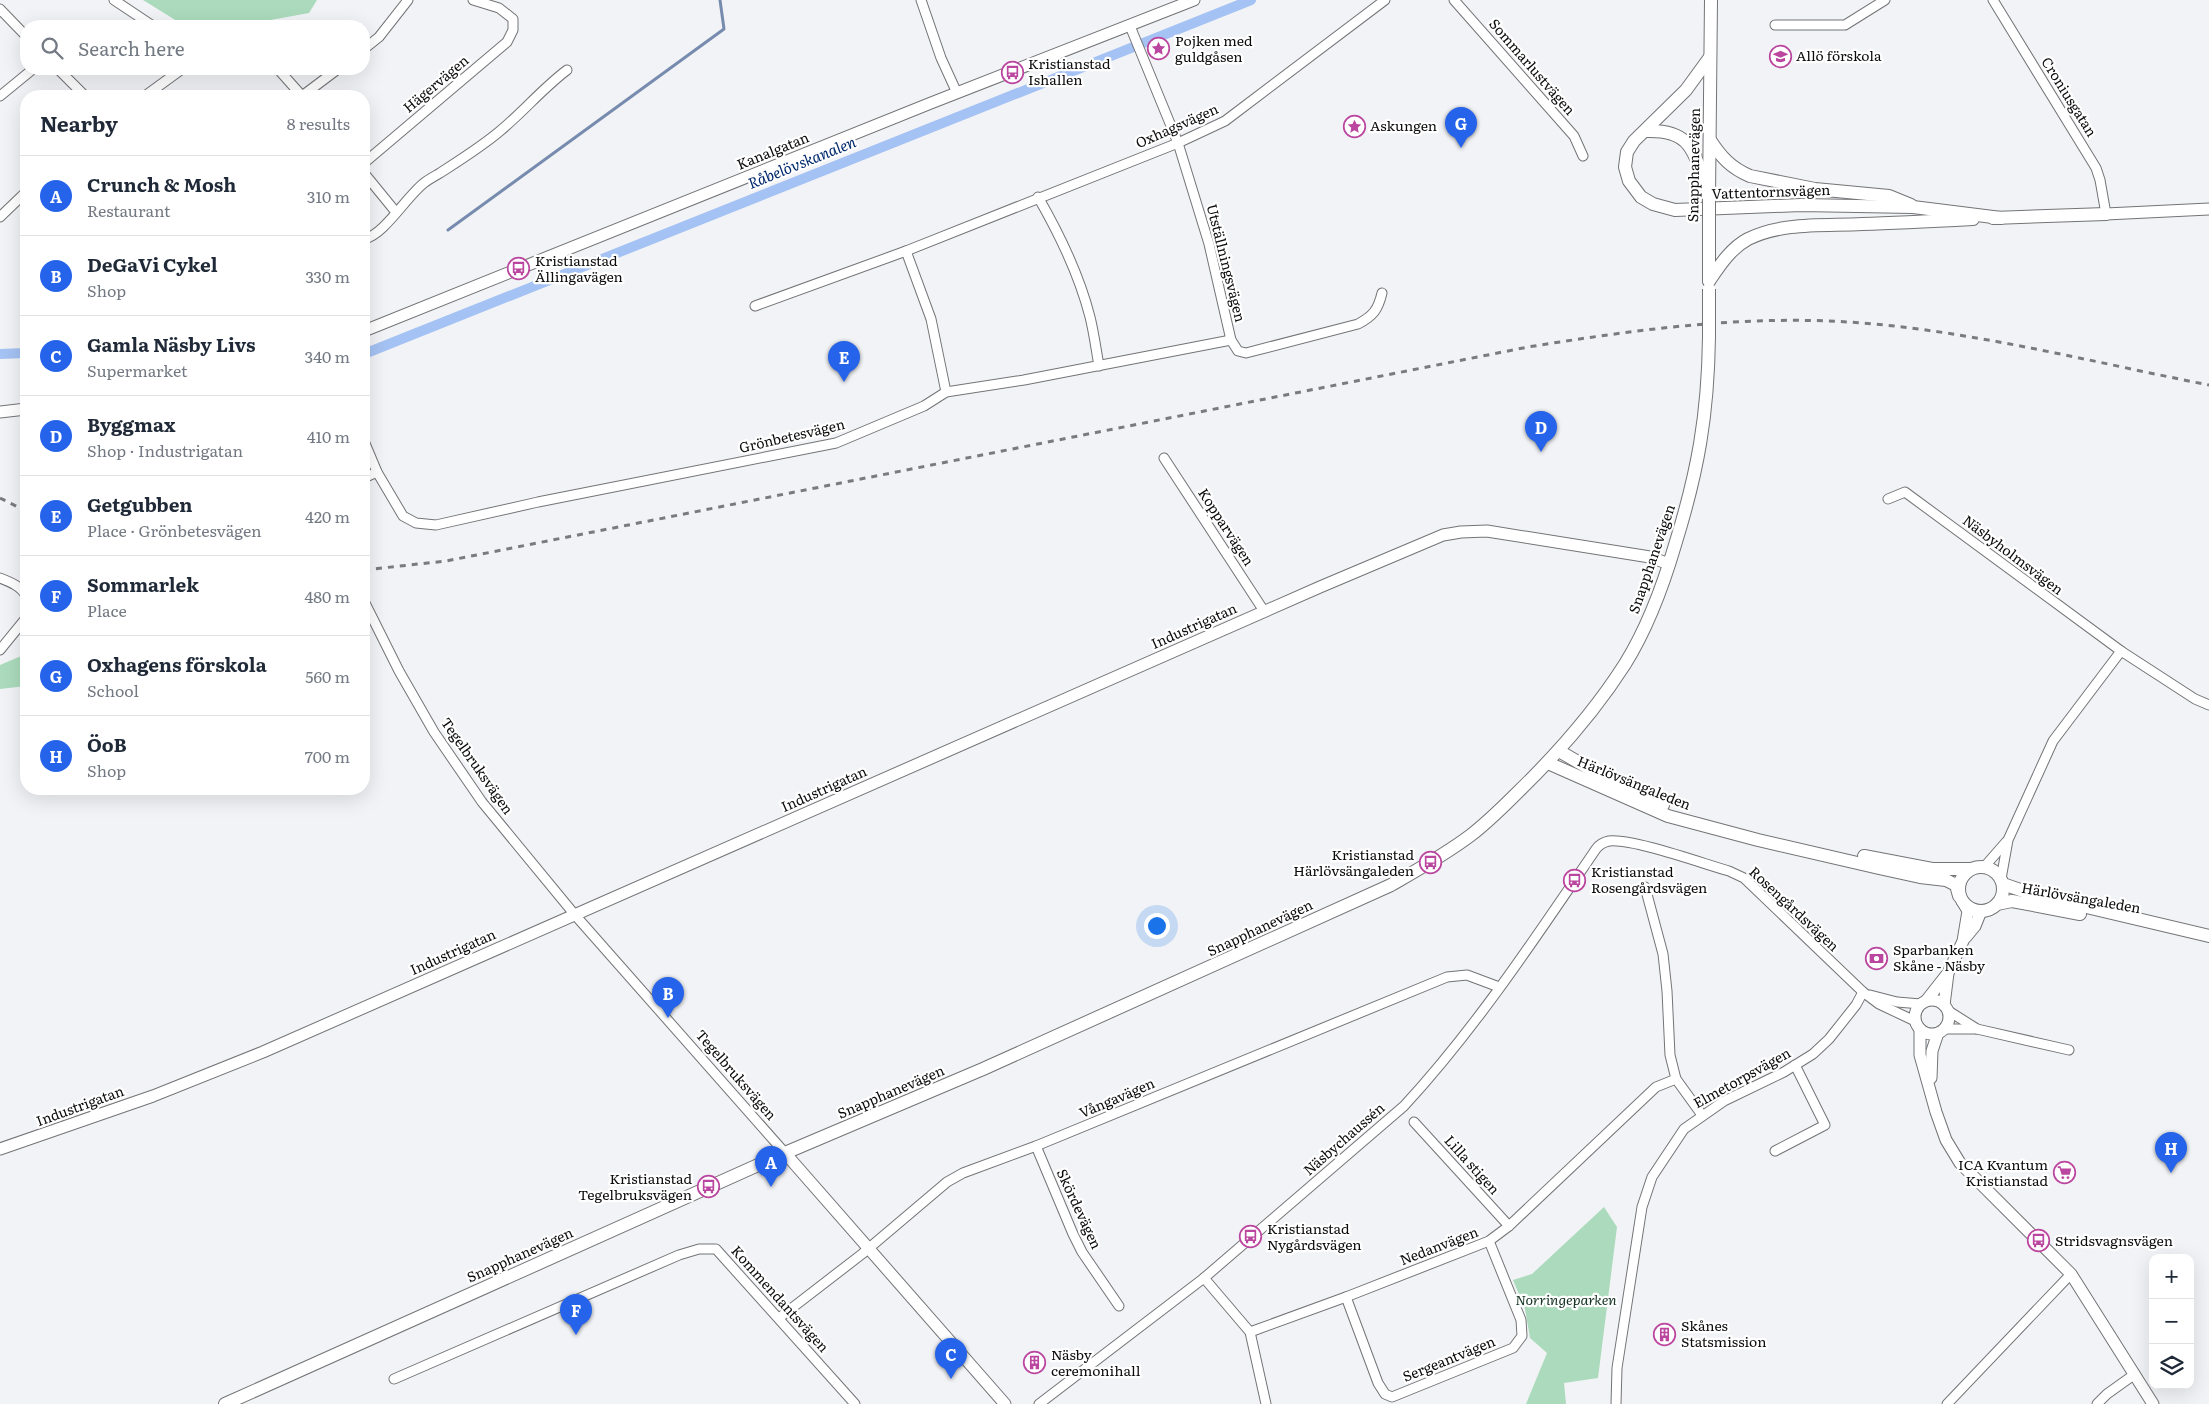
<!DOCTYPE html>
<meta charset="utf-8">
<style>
body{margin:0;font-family:Literata,serif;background:#f2f2f3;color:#1f2937}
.controls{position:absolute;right:15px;bottom:15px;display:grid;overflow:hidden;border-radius:10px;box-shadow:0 5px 20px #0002}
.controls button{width:45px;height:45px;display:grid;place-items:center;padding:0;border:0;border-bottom:1px solid #e0e1e3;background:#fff;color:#1f2937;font:25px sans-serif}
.you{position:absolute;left:1156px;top:925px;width:18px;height:18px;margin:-12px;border:4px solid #fff;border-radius:50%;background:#1a73e8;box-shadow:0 0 0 8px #1a73e833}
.badge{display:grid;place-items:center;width:32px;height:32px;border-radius:50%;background:#2563eb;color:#fff;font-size:16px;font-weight:700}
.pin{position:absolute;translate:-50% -41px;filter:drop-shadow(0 1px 2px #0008)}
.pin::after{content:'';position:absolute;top:26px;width:18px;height:15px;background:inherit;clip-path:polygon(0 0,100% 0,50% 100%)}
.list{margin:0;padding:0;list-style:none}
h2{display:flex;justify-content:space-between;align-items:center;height:65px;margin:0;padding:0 20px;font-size:21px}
h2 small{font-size:16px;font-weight:400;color:#747a83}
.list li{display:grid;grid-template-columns:32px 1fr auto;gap:15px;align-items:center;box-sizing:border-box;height:80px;padding:0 20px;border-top:1px solid #e0e1e3}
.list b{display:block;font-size:19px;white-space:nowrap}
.list p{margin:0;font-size:16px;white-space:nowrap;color:#747a83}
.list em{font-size:16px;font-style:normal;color:#747a83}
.icon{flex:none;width:28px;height:28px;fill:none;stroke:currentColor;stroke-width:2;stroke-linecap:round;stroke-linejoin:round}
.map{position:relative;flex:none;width:2209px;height:1404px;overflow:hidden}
.search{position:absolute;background:#fff;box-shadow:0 5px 20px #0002;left:20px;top:20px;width:350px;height:55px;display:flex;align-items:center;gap:12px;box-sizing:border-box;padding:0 18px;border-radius:20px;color:#747a83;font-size:19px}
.panel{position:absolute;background:#fff;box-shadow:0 5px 20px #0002;left:20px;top:90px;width:350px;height:705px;border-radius:20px}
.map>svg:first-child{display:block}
.green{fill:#abdbbc}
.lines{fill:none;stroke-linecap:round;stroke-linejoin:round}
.stream{stroke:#768bae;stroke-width:3}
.canal{stroke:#a4c2f3;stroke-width:10}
.minor-casing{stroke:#737476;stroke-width:11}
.tertiary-casing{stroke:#737476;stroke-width:13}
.secondary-casing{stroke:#737476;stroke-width:14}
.minor{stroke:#fff;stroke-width:9}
.tertiary{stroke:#fff;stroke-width:11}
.secondary{stroke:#fff;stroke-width:12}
.rail{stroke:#7b7b7d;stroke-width:3;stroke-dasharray:6 6;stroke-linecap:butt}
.secondary-bridge-casing{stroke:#737476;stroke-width:14;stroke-linecap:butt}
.secondary-bridge{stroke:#fff;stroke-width:12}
.labels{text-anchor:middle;stroke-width:4.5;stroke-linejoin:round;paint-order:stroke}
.poi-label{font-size:14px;fill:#0c0c0d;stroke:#fff;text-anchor:start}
.street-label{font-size:14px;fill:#0c0c0d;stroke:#fff}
.park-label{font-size:14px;font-style:italic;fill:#153422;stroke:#fff}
.water-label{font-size:15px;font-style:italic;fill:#00296d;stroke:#fff}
</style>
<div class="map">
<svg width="2209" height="1404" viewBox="0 0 2209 1404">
<rect width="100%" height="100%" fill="#f2f3f6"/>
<!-- green -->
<g class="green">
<path d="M143 0H317L309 13 237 26H185Z"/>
<path d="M26 654V686L0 689V665Z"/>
<path d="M1604 1207 1617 1227 1598 1378 1564 1383 1566 1404H1526L1547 1353 1530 1338 1525 1309 1513 1280 1532 1274Z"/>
</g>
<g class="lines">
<!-- stream -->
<path class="stream" d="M448 230 724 29 720 0"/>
<!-- canal -->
<g class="canal">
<path d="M0 354 26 353"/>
<path d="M364 354 1251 0"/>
</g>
<defs>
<g id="minor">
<path d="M114 0 153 26"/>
<path d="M921 0 941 58 957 93"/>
<path d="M1454 0 1574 136 1583 156"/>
<path d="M1993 0 2096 168 2100 180 2106 214"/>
<path d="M0 9 26 36"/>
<path d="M1775 25H1845L1885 0"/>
<path d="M1130 26 1178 143 1209 244 1231 340 1238 351 1246 353 1358 324C1373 316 1378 310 1382 293"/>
<path d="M364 49 379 37 408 0"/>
<path d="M58 69 85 96"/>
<path d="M278 69 302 96"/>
<path d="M0 96 33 69"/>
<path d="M145 96 182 69"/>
<path d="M302 96 338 69"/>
<path d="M364 163 507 42 513 30V19L499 8 473 0"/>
<path d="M364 173 395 211"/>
<path d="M1038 197C1060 235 1079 274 1090 317 1094 333 1096 349 1099 366"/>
<path d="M0 217 26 192"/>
<path d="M364 239C384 235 406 197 424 183 429 179 435 176 440 173 460 160 481 147 500 131 523 112 543 88 567 70"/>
<path d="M906 251 931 319 946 392"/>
<path d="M755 306 906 251 1178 143 1225 121 1385 0"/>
<path d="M364 441 377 472 403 516 416 523 436 525 538 502 836 443 924 406 946 392 1024 380 1231 340"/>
<path d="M1164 458 1264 611"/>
<path d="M364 478 377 472"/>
<path d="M1888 499 1905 492 2121 651"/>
<path d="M0 578C10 582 21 586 26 596"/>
<path d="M364 601 399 671 434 732 482 802 575 915 785 1153"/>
<path d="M0 650 26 618"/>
<path d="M1985 866 2006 842"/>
<path d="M2001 879 2008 840 2053 741 2121 651 2195 699 2209 705"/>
<path d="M1645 887 1663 954 1667 991 1670 1055 1676 1079 1702 1115"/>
<path d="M1870 995 1897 1002 1921 1004"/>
<path d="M1947 1010 1977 1029"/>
<path d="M1943 1029H1977L2069 1050"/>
<path d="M1414 1122 1509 1226"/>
<path d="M1036 1146 1073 1234 1082 1252 1119 1306"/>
<path d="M1775 1151 1825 1125 1795 1065"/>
<path d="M1204 1278 1250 1332 1266 1404"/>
<path d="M1346 1297 1378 1383 1385 1394 1392 1397 1513 1348 1522 1336 1521 1320 1489 1241"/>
<path d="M779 1318 862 1254 947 1182 963 1173 1036 1146 1447 977 1467 975 1499 987"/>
<path d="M1250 1332 1346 1297 1489 1241 1509 1226 1656 1087 1676 1079"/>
<path d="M394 1379 679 1255 699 1249H716L855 1404"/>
<path d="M1039 1404 1204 1278 1404 1106C1476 1028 1536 937 1596 849 1599 845 1604 842 1609 841 1632 838 1704 864 1729 871L1744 878 1863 992 1879 1004 1915 1021"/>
<path d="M1616 1404 1617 1368 1642 1207 1652 1177 1684 1129 1724 1101 1784 1072 1813 1054 1829 1039 1856 1005 1863 992"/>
<path d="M1947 1404 2071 1274"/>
<path d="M2097 1404 2107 1394 2135 1374"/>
</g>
<g id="tertiary">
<path d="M2106 214 2209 209"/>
<path d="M364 331 931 103 1194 0"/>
<path d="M0 412 26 409"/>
<path d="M1966 937 1975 926 1981 911"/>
<circle cx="1932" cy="1017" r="17"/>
<path d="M1926 1001 1948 973"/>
<path d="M1944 1005 1948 973 1963 941 1968 911 1962 901"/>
<path d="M1920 1029V1055L1936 1112 1946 1140 1960 1163 2071 1274 2153 1404"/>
<path d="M1931 1078 1932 1051 1938 1033"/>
<path d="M0 1149 153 1096 263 1052 1320 587 1443 535 1461 532 1487 531 1650 557 1669 564"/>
<path d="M785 1153 1005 1404"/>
</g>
<g id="secondary">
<path d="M1710 57 1686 90 1634 141 1627 152 1625 167 1629 181 1641 197 1653 204 1675 210 1801 205 1913 207 2001 218"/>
<path d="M1645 131C1690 129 1693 149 1706 187"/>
<path d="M1710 140C1721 157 1731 168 1750 176L1815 189 1889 196 1911 205"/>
<path d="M1709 196 1711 0"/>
<path d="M1993 218 2106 214"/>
<path d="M1709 281C1720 265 1731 248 1748 239 1782 222 1825 226 1862 224 1899 223 1936 221 1973 219"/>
<path d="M1709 281V225"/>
<path d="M1559 751 1609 780 1663 805"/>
<path d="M1548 763 1668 816 1758 840 1879 868 1920 877 1946 880 1956 885 1959 896"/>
<path d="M1864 856 1932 869H1969"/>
<circle cx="1981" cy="889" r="22"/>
<path d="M2003 884 2032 894 2209 936"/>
<path d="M1997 904 2012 901 2080 914"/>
<path d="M225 1404 785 1153 983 1069 1391 885C1419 869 1446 854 1471 835 1488 822 1504 806 1519 791 1559 752 1595 711 1625 664 1648 627 1663 586 1675 545 1698 471 1708 415 1709 337"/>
</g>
</defs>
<!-- minor casing -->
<use href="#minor" class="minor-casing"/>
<!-- tertiary casing -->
<use href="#tertiary" class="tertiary-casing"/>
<!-- secondary casing -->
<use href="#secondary" class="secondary-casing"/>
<!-- minor -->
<use href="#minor" class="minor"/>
<!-- tertiary -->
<use href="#tertiary" class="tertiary"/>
<!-- secondary -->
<use href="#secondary" class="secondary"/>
<!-- rail -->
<g class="rail">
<path d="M0 498 26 511"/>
<path d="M364 570 446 561 507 549 1528 347C1628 331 1727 317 1829 321 1954 326 2086 361 2209 385"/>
</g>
<defs>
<g id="secondary-bridge">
<path d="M1709 225V196"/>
<path d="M1709 289V337"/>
</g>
</defs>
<!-- secondary-bridge casing -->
<use href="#secondary-bridge" class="secondary-bridge-casing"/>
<!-- secondary-bridge -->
<use href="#secondary-bridge" class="secondary-bridge"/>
</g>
<!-- icons -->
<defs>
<symbol id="sight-ring" viewBox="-11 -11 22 22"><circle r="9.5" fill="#fff" stroke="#bb469f" stroke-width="1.5"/><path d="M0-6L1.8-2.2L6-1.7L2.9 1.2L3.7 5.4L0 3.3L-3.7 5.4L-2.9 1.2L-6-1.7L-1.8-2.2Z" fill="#bb469f"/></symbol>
<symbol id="school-ring" viewBox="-11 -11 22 22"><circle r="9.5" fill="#fff" stroke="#bb469f" stroke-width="1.5"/><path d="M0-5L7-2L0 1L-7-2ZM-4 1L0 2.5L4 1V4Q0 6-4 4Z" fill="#bb469f"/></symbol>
<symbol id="bus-ring" viewBox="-11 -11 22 22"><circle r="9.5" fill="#fff" stroke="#bb469f" stroke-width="1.5"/><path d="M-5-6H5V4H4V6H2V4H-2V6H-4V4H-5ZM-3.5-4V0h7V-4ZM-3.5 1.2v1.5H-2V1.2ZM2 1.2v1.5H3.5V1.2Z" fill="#bb469f"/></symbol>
<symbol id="bank-ring" viewBox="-11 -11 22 22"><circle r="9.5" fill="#fff" stroke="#bb469f" stroke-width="1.5"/><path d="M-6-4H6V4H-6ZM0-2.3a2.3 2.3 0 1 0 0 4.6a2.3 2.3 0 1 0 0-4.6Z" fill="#bb469f"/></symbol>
<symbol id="supermarket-ring" viewBox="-11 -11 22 22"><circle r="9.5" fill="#fff" stroke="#bb469f" stroke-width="1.5"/><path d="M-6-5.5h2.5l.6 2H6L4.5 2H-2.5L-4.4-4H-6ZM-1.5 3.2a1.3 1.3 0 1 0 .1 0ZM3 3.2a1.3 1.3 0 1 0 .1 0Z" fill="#bb469f"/></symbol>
<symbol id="building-ring" viewBox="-11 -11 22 22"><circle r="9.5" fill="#fff" stroke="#bb469f" stroke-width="1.5"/><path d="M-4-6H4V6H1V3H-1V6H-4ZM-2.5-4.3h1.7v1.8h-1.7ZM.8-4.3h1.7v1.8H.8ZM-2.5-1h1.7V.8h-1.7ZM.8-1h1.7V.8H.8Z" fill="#bb469f"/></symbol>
</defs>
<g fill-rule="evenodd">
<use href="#sight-ring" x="1146" y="36" width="25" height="25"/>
<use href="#school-ring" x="1768" y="44" width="25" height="25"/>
<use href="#bus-ring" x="1000" y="60" width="25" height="25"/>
<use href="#sight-ring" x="1342" y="114" width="25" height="25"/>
<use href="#bus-ring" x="506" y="256" width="25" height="25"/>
<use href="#bus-ring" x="1418" y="850" width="25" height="25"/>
<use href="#bus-ring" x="1562" y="868" width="25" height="25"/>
<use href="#bank-ring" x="1864" y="946" width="25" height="25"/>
<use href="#supermarket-ring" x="2052" y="1160" width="25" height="25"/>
<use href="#bus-ring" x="696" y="1174" width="25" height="25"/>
<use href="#bus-ring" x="1238" y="1224" width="25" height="25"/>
<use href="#bus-ring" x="2026" y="1228" width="25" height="25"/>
<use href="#building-ring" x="1652" y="1322" width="25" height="25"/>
<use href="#building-ring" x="1022" y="1350" width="25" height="25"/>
</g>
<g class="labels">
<!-- poi labels -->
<g class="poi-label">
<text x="1175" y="46">Pojken med<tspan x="1175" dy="16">guldgåsen</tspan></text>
<text x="1796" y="61">Allö förskola</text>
<text x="1028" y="69">Kristianstad<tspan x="1028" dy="16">Ishallen</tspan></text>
<text x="1370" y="131">Askungen</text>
<text x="535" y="266">Kristianstad<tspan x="535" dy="16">Ällingavägen</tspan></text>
<text x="1414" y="860" text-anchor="end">Kristianstad<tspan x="1414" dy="16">Härlövsängaleden</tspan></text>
<text x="1591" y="877">Kristianstad<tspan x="1591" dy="16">Rosengårdsvägen</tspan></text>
<text x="1893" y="955">Sparbanken<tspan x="1893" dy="16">Skåne - Näsby</tspan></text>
<text x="2048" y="1170" text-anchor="end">ICA Kvantum<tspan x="2048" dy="16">Kristianstad</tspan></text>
<text x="692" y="1184" text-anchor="end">Kristianstad<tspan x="692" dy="16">Tegelbruksvägen</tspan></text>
<text x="1267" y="1234">Kristianstad<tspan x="1267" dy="16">Nygårdsvägen</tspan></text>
<text x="2055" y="1246">Stridsvagnsvägen</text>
<text x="1681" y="1331">Skånes<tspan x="1681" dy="16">Statsmission</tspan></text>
<text x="1051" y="1360">Näsby<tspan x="1051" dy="16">ceremonihall</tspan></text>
</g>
<!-- street labels -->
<g class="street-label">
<text transform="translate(1532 67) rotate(49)" y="5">Sommarlustvägen</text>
<text transform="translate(436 84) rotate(-40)" y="5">Hägervägen</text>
<text transform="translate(2069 97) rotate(58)" y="5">Croniusgatan</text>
<text transform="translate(1177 126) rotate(-24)" y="5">Oxhagsvägen</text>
<text transform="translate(773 151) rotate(-22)" y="5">Kanalgatan</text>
<text transform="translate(1694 165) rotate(-89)" y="5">Snapphanevägen</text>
<text transform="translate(1771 192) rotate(-2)" y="5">Vattentornsvägen</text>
<text transform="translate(1226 263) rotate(76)" y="5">Utställningsvägen</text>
<text transform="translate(792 436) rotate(-13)" y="5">Grönbetesvägen</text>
<text transform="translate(1226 527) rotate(57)" y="5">Kopparvägen</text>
<text transform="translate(2013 555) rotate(37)" y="5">Näsbyholmsvägen</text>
<text transform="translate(1652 559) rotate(-71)" y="5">Snapphanevägen</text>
<text transform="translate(1194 626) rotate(-24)" y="5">Industrigatan</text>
<text transform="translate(477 766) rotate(55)" y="5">Tegelbruksvägen</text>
<text transform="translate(1634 783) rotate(22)" y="5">Härlövsängaleden</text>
<text transform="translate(824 789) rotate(-24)" y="5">Industrigatan</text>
<text transform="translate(2081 898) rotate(10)" y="5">Härlövsängaleden</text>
<text transform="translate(1794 909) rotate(43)" y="5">Rosengårdsvägen</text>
<text transform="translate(1260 928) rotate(-25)" y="5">Snapphanevägen</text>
<text transform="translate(453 952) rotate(-24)" y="5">Industrigatan</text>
<text transform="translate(736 1075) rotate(49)" y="5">Tegelbruksvägen</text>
<text transform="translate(1742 1078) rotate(-29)" y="5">Elmetorpsvägen</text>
<text transform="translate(891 1092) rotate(-23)" y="5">Snapphanevägen</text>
<text transform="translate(1117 1098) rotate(-23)" y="5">Vångavägen</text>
<text transform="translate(80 1106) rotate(-20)" y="5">Industrigatan</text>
<text transform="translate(1344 1139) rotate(-41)" y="5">Näsbychaussén</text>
<text transform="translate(1472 1165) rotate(48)" y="5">Lilla stigen</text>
<text transform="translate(1079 1209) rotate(65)" y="5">Skördevägen</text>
<text transform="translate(1439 1246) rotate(-21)" y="5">Nedanvägen</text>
<text transform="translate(520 1255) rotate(-24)" y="5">Snapphanevägen</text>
<text transform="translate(780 1299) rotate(48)" y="5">Kommendantsvägen</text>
<text transform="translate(1449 1359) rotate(-22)" y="5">Sergeantvägen</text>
</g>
<!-- park labels -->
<g class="park-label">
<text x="1566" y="1305">Norringeparken</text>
</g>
<!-- water labels -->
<g class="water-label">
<text transform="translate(802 163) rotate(-22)" y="5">Råbelövskanalen</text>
</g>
</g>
</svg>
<div class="controls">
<button>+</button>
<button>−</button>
<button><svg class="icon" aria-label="layers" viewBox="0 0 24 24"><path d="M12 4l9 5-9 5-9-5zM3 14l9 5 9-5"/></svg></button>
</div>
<div class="you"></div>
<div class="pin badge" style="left:771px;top:1187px">A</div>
<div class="pin badge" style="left:668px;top:1018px">B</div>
<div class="pin badge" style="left:951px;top:1379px">C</div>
<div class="pin badge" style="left:1541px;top:452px">D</div>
<div class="pin badge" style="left:844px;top:382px">E</div>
<div class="pin badge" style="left:576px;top:1335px">F</div>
<div class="pin badge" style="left:1461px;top:148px">G</div>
<div class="pin badge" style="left:2171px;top:1173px">H</div>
<div class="search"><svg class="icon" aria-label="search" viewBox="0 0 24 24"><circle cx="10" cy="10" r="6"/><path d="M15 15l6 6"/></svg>Search here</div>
<section class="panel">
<h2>Nearby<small>8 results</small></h2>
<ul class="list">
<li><span class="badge">A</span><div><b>Crunch &amp; Mosh</b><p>Restaurant</p></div><em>310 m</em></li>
<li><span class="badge">B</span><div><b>DeGaVi Cykel</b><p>Shop</p></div><em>330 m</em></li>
<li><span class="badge">C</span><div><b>Gamla Näsby Livs</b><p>Supermarket</p></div><em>340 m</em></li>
<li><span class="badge">D</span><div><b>Byggmax</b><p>Shop · Industrigatan</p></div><em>410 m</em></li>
<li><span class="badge">E</span><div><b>Getgubben</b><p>Place · Grönbetesvägen</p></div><em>420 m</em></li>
<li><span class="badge">F</span><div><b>Sommarlek</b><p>Place</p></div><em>480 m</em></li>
<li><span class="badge">G</span><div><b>Oxhagens förskola</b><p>School</p></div><em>560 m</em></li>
<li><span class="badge">H</span><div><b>ÖoB</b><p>Shop</p></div><em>700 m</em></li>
</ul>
</section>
</div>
